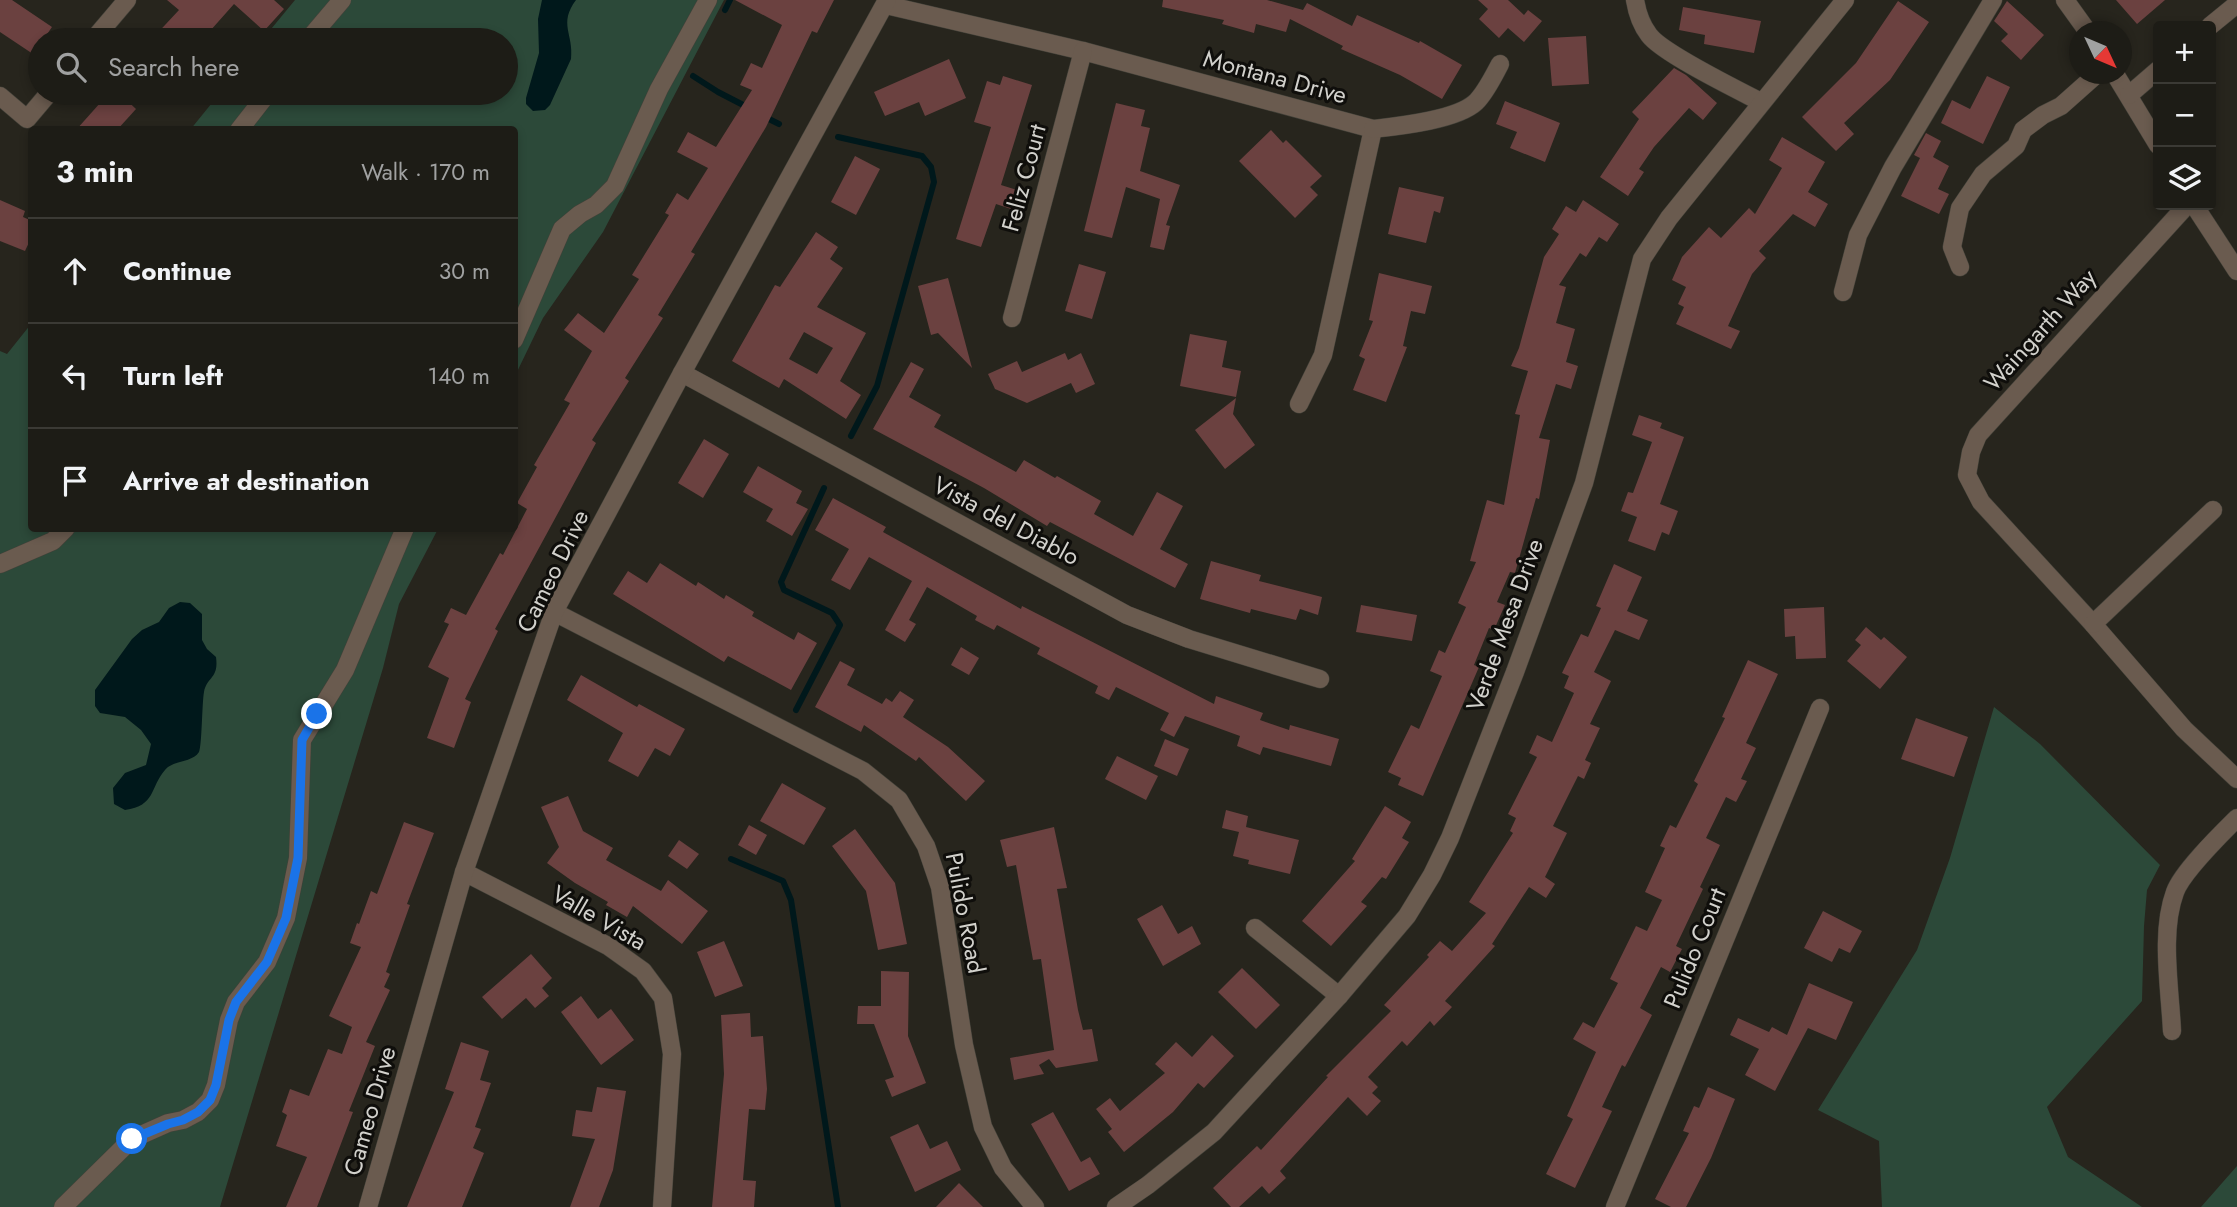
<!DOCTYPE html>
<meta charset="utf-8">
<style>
body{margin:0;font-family:Jost,sans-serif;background:#2a2923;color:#f1f3f6}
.controls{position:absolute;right:21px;top:21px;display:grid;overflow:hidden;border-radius:7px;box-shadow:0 4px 10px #0003}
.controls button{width:63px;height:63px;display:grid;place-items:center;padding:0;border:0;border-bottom:2px solid #3b3a35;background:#1d1c16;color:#f1f3f6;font:35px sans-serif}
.compass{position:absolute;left:2069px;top:21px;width:63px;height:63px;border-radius:50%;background:#1d1c16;box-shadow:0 4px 10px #0003;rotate:134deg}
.stop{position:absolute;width:21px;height:21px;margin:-16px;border:5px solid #1a73e8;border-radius:50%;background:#fff}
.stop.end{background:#1a73e8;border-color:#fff;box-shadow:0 2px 7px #0008}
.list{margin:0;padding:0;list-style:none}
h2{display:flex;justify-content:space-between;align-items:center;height:91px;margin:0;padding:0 28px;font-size:30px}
h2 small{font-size:23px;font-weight:400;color:#a0a1a1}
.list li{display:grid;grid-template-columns:46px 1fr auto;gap:21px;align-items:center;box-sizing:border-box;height:105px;padding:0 28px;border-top:2px solid #3b3a35}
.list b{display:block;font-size:26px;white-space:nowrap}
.list em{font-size:23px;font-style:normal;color:#a0a1a1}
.icon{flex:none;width:38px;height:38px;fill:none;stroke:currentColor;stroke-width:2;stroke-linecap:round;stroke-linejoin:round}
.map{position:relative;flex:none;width:2237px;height:1207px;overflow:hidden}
.search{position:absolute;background:#1d1c16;box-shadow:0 4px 10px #0003;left:28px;top:28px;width:490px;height:77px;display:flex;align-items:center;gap:18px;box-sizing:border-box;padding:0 24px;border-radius:38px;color:#a0a1a1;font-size:26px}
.panel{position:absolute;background:#1d1c16;box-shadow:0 4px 10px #0003;left:28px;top:126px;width:490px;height:406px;border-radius:7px}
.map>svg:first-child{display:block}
.green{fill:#2c4939}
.water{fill:#00181b}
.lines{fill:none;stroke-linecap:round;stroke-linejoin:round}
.stream{stroke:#00181b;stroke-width:6}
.building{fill:#6b4140;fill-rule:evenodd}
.minor-casing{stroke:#424139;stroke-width:19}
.minor{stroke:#6a5b4f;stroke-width:18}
.route{stroke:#1a73e8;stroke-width:9}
.labels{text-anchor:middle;stroke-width:6;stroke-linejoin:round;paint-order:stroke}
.street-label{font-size:24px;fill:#d2d1cc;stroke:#0f0e0b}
</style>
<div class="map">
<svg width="2237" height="1207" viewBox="0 0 2237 1207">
<rect width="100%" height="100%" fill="#27251d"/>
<!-- green -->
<g class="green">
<path d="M295 0H724L603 232 543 318 515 376 514 130H190L220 93H506V40H262Z"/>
<path d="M31 324 32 528 438 529 399 604 383 668 220 1207H0V351L7 354Z"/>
<path d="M1994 707 2040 744 2160 865 2147 890 2144 926 2142 1001 2047 1107 2068 1157 2142 1207H1882L1879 1141 1818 1110 1917 950 1950 858Z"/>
<path d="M2237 1166V1207H2201Z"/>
</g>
<!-- water -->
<g class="water">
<path d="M542 0H576C558 24 574 34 571 59L550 105 545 110 533 111 526 104V98L539 53 538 19Z"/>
<path d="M180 602 190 603 202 614V640L207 649 216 657C219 679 207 676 204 692 202 702 202 746 199 752 192 763 173 760 165 770 150 787 156 806 125 810L114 804 113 788 125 773 146 765 151 744 141 730 125 717 100 713 95 706V690L132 639 142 630 159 622 169 608Z"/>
</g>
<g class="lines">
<!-- stream -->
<g class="stream">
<path d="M725 10 730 0"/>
<path d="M693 76 718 92 749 108"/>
<path d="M765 117 779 124"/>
<path d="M838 137 922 156 931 167 934 182 877 386 851 436"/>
<path d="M796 710 840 625 832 613 784 590 781 582 824 488"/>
<path d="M731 859 783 881 791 900 838 1207"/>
</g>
</g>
<!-- building -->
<g class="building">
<path d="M0 0H12L52 27 43 40H40L33 54 0 32Z"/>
<path d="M167 0H274L284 9 264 31 234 4 202 40H151L179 10Z"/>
<path d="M735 0H834L817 33 812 31 766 127 691 252 695 254 658 315 663 318 625 378 629 381 592 440 596 443 495 629 498 631 465 699 471 702 454 748 427 738 449 678 428 667 449 624 444 622 451 608 466 615 500 553 503 555 527 509 517 503 537 467 534 465 570 403 564 400 592 351 564 330 578 313 604 333 639 279 632 275 669 215 665 213 677 193 688 200 708 168 677 152 688 132 716 147 752 90 740 85 751 63 762 68 782 25Z"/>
<path d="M1163 0H1267L1303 10 1307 3 1352 26 1357 15 1419 43 1420 41 1462 65 1442 99 1400 75 1341 49 1343 46 1290 19 1286 32 1256 24 1254 33 1222 24 1224 20 1162 7Z"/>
<path d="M1478 0H1508L1524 15 1528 10 1542 21 1524 42 1508 28 1499 38 1479 19 1488 9Z"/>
<path d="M2116 0H2165L2137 24Z"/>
<path d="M1898 1 1929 22 1890 80 1844 123 1854 134 1836 151 1802 117 1856 63Z"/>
<path d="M2007 1 2044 35 2021 60 2001 41 2008 34 1994 21Z"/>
<path d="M1683 7 1761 21 1754 53 1704 44 1705 35 1679 30Z"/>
<path d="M1586 36 1589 84 1552 86 1548 38Z"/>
<path d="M949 59 966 98 925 116 919 102 885 116 874 92Z"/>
<path d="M1674 68 1686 75 1717 103 1703 120 1689 108 1654 147 1639 169 1644 172 1628 196 1600 177 1639 119 1632 112Z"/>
<path d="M1003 76 1032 85 1001 185 1017 190 1011 209 996 204 981 247 956 239 991 127 974 122 987 81 1000 85Z"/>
<path d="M1987 76 2010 87 1983 144 1941 123 1952 100 1970 109Z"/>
<path d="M109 93H119L136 109 117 130H76Z"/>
<path d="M1505 101 1560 123 1545 162 1510 148 1517 132 1496 124Z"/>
<path d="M1116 103 1145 110 1141 126 1150 128 1140 171 1180 185 1166 225 1170 226 1164 250 1150 247 1160 199 1126 187 1112 238 1084 231Z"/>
<path d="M1271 130 1283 143 1286 140 1322 176 1310 187 1318 195 1295 218 1239 161Z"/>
<path d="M1926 133 1941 141 1933 157 1949 166 1938 189 1949 194 1939 214 1901 196 1920 158 1914 155Z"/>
<path d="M1782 137 1825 162 1808 192 1828 204 1815 227 1793 214 1759 251 1766 258 1752 274 1728 326 1740 331 1731 349 1676 324 1684 307 1678 304 1686 287 1672 280 1682 257 1709 227 1721 238 1749 208 1755 214 1782 168 1769 160Z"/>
<path d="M855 156 880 169 856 215 831 202Z"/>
<path d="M1399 187 1444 197 1440 213 1434 211 1426 243 1388 234Z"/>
<path d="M0 200 25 211 23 217 32 221V236L25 251 0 241Z"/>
<path d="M1583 200 1619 224 1607 242 1599 237 1586 257 1580 253 1559 285 1566 287 1556 323 1575 329 1566 362 1578 366 1571 389 1556 384 1539 438 1550 440 1539 499 1536 498 1515 573 1510 572 1497 602 1505 605 1494 630 1489 628 1474 665 1479 667 1423 796 1398 785 1401 778 1388 772 1411 725 1419 729 1442 676 1430 671 1439 650 1445 653 1466 607 1458 603 1476 562 1470 561 1487 500 1504 505 1520 415 1515 414 1528 371 1511 366 1519 348 1544 257 1559 234 1552 229 1566 206 1576 212Z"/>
<path d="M816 232 838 247 830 259 843 268 817 307 866 333 840 381 861 395 846 419 784 379 779 388 732 361 775 285 780 287ZM804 332 833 348 817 374 789 359Z"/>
<path d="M1079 264 1106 272 1092 319 1065 311Z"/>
<path d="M1379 273 1432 286 1425 314 1411 311 1403 346 1407 347 1386 402 1353 390 1365 359 1359 356 1373 321 1369 320Z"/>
<path d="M948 278 972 368 938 333 931 335 918 286Z"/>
<path d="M1190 334 1227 341 1222 367 1241 371 1236 397 1180 386Z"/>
<path d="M1065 353 1068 360 1081 353 1095 384 1076 393 1071 383 1027 403 995 389 988 374 1017 361 1022 372Z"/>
<path d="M911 362 924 369 909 397 941 415 934 427 1016 472 1024 460 1055 478 1057 476 1101 501 1094 514 1133 536 1157 492 1183 506 1160 549 1188 564 1175 588 1050 522 1047 526 984 488 873 429Z"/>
<path d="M1236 398 1233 414 1255 445 1225 469 1195 430Z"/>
<path d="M1639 415 1662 423 1660 428 1684 437 1660 504 1678 511 1669 535 1662 532 1655 551 1628 541 1637 517 1621 511 1628 492 1633 493 1652 442 1632 435Z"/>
<path d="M704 439 729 454 703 498 678 483Z"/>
<path d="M758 466 802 491 796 503 808 509 792 536 766 521 773 509 743 492Z"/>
<path d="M833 498 886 527 883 532 1021 609 1022 606 1214 704 1216 696 1263 713 1260 720 1289 730 1290 725 1339 739 1331 766 1263 747 1260 755 1237 746 1240 736 1185 716 1174 737 1160 730 1169 713 1116 687 1109 700 1095 693 1098 686 1037 654 1040 648 997 625 994 630 975 620 977 616 927 587 909 620 916 624 905 642 885 630 912 581 869 557 850 590 831 580 849 549 815 530Z"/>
<path d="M1211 561 1261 575 1259 581 1322 597 1318 615 1300 609 1296 620 1251 609 1250 613 1200 599Z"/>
<path d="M660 563 696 586 698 582 724 599 726 595 754 612 752 616 794 640 798 632 817 643 791 690 728 656 724 662 613 594 628 571 647 583Z"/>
<path d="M1614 564 1642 577 1627 611 1648 620 1639 640 1615 630 1594 672 1611 681 1590 724 1600 728 1585 760 1591 763 1584 779 1578 776 1553 826 1567 833 1545 877 1555 884 1546 898 1529 887 1492 944 1495 946 1445 1001 1452 1007 1434 1026 1430 1021 1407 1046 1402 1041 1368 1077 1378 1087 1372 1093 1381 1101 1367 1116 1348 1097 1280 1171 1286 1178 1269 1194 1262 1186 1239 1207H1231L1213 1188 1257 1146 1261 1150 1328 1077 1326 1076 1391 1011 1384 1005 1429 957 1427 955 1440 941 1452 951 1486 913 1469 902 1513 833 1510 831 1516 818 1508 814 1537 757 1529 753 1537 735 1552 742 1574 693 1564 688 1569 676 1562 673 1581 634 1588 637 1601 608 1596 606Z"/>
<path d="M1361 605 1417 615 1412 641 1356 632Z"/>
<path d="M1824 607 1826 658 1796 659 1795 636 1785 637 1784 609Z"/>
<path d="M1866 627 1881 640 1884 637 1907 657 1880 689 1847 661 1861 645 1855 640Z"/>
<path d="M961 647 979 658 969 675 951 665Z"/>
<path d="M1748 660 1778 674 1746 743 1756 748 1741 779 1747 781 1736 802 1726 797 1706 838 1720 845 1700 887 1703 889 1676 946 1682 949 1670 972 1661 967 1640 1008 1652 1015 1625 1067 1622 1065 1602 1107 1612 1111 1575 1188 1546 1174 1573 1119 1567 1116 1596 1052 1573 1039 1583 1022 1594 1028 1618 983 1610 979 1636 926 1647 931 1662 900 1645 892 1665 848 1660 846 1670 825 1676 828 1698 784 1694 781 1725 718 1722 717Z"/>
<path d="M840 661 855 669 847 685 882 704 886 698 892 702 900 691 914 700 903 717 948 747 985 781 966 801 919 757 916 761 864 725 861 732 815 707Z"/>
<path d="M581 675 637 707 639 704 685 729 670 756 655 748 638 777 608 761 623 733 567 700Z"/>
<path d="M1916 718 1968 737 1954 777 1901 759Z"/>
<path d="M1165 739 1189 749 1177 776 1154 766Z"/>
<path d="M1117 756 1158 776 1146 800 1105 779Z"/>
<path d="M782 783 826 808 804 845 760 821Z"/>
<path d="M568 796 583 831 613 848 606 860 661 891 668 880 708 911 682 944 633 906 627 917 606 905 608 902 575 883 547 863 559 847 541 807Z"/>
<path d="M1385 806 1411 822 1402 838 1409 842 1386 879 1382 877 1361 902 1367 906 1331 946 1302 921 1355 861 1352 859Z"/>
<path d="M1226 810 1248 816 1246 827 1299 840 1290 874 1248 864 1249 860 1233 856 1239 832 1222 828Z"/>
<path d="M404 822 434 833 407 904 410 905 386 972 390 974 384 987 390 990 366 1042 375 1046 349 1111 353 1112 317 1207H286L307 1157 276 1146 287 1115 282 1112 290 1089 309 1096 328 1049 342 1054 352 1027 329 1016 361 947 350 943 357 923 359 924 371 891 377 894Z"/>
<path d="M749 825 767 835 756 855 738 845Z"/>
<path d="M1054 827 1067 888 1057 889 1078 1010 1083 1030 1092 1029 1098 1061 1056 1068 1049 1059 1039 1065 1044 1074 1014 1080 1010 1058 1054 1050 1041 959 1033 960 1016 865 1007 867 1000 840Z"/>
<path d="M855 829 895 883 907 944 878 950 866 891 832 846Z"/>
<path d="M679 840 699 854 687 869 668 856Z"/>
<path d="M1162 905 1178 934 1192 926 1201 944 1163 966 1137 919Z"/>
<path d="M1823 911 1862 931 1850 953 1839 948 1832 962 1804 948Z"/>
<path d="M724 941 743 986 715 997 697 952Z"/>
<path d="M531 954 552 978 542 988 549 996 535 1008 526 998 502 1019 482 997Z"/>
<path d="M1242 968 1280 1005 1256 1029 1218 992Z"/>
<path d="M881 971 909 972 908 1036 926 1083 892 1097 885 1080 894 1077 874 1024H857L858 1006H881Z"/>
<path d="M1809 983 1853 1002 1836 1040 1808 1028 1775 1091 1745 1075 1759 1049 1730 1035 1738 1018 1769 1032 1772 1027 1787 1035Z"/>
<path d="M581 996 598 1019 611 1009 634 1040 601 1065 561 1012Z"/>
<path d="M750 1013 751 1037 763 1036 767 1089 765 1110 749 1109 743 1180 756 1181 754 1207H712L724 1074 721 1015Z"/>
<path d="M1212 1035 1234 1056 1204 1088 1198 1083 1173 1112 1124 1152 1108 1132 1112 1129 1096 1109 1110 1098 1120 1111 1165 1073 1155 1064 1176 1042 1192 1057Z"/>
<path d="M461 1042 489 1051 480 1080 491 1083 475 1127 481 1129 473 1148 484 1153 462 1207H407L454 1092 445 1089Z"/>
<path d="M597 1087 626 1091 613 1170 599 1207H570L595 1139 572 1136 576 1110 592 1112Z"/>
<path d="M1708 1087 1735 1099 1711 1158 1686 1207H1671L1655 1199 1689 1133 1683 1131 1694 1106 1699 1108Z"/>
<path d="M1053 1112 1081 1162 1090 1157 1100 1174 1069 1191 1031 1124Z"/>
<path d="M918 1124 930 1149 947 1141 961 1170 915 1192 890 1137Z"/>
<path d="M959 1183 983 1207H936Z"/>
</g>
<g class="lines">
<defs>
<g id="minor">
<path d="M1635 0C1637 12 1642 26 1649 35 1662 53 1738 90 1761 102"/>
<path d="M2065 0 2088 32"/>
<path d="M886 5 1083 51 1373 129 1323 355 1299 404"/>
<path d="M2210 26 2237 4"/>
<path d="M93 40 127 0"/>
<path d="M308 40 342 0"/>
<path d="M2115 74 2158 145"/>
<path d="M2129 95 2158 70"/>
<path d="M0 96 27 119 49 93"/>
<path d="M1373 129C1399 126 1457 120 1476 102 1486 92 1493 77 1500 64"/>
<path d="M239 130 268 93"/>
<path d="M2187 205 1978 435 1971 452 1967 475 1981 502 2093 624 2184 729 2237 779"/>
<path d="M2194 205 2237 271"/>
<path d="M1960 267 1952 247 1960 208 1983 174 2016 146 2023 130 2043 115 2061 106 2097 74"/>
<path d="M1843 292 1858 235 1893 167 1993 0"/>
<path d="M1012 318 1083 51"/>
<path d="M514 340 562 229 580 214 596 205 615 186 659 89 708 0"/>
<path d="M682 373 1127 615 1189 639 1320 679"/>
<path d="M0 564 53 541 66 528"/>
<path d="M554 612 863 771 899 800 926 846 940 887 964 1045 983 1127 1003 1168 1035 1207"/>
<path d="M2093 624 2213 510"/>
<path d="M464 872 608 946 643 971 663 998 672 1054 662 1207"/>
<path d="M1255 928 1339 996"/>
<path d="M2172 1031C2170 988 2160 932 2175 892 2182 872 2221 834 2237 818"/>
<path d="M63 1207 132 1139 168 1123 183 1120 198 1112 210 1100 216 1085 229 1020 236 1002 267 962 286 918 298 858 302 740 345 670 405 528"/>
<path d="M368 1207 464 872 554 612 682 373 887 0"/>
<path d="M1116 1207 1148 1185 1214 1132 1339 996 1407 916 1432 875 1450 838 1515 672 1584 483 1642 259 1669 218 1845 0"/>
<path d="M1615 1207 1820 708"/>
</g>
</defs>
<!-- minor casing -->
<use href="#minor" class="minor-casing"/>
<!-- minor -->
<use href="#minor" class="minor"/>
</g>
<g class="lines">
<!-- route -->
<path class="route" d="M132 1139 168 1124 183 1120 198 1112 210 1100 216 1085 229 1020 236 1002 267 962 286 918 298 858 302 740 317 714"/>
</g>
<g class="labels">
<!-- street labels -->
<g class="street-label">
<text transform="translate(1275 77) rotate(15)" y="8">Montana Drive</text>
<text transform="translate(1024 178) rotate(-75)" y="8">Feliz Court</text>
<text transform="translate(2040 330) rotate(-48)" y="8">Waingarth Way</text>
<text transform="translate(1006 521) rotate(28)" y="8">Vista del Diablo</text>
<text transform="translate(553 571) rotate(-64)" y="8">Cameo Drive</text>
<text transform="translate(1505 625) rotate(-70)" y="8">Verde Mesa Drive</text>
<text transform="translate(965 913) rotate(79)" y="8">Pulido Road</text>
<text transform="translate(599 918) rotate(30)" y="8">Valle Vista</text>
<text transform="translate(1695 948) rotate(-68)" y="8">Pulido Court</text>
<text transform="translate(370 1111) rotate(-74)" y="8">Cameo Drive</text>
</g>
</g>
</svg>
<div class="controls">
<button>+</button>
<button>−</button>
<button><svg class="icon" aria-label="layers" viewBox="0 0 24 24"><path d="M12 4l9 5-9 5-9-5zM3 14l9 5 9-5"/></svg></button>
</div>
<svg class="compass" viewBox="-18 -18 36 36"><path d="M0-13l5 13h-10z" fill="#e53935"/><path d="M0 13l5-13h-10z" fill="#a0a1a1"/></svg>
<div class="stop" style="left:132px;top:1139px"></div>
<div class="stop end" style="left:317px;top:714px"></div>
<div class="search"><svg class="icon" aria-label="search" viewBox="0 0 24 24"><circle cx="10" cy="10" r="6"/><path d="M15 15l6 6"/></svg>Search here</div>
<section class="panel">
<h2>3 min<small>Walk · 170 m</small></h2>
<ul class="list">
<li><svg class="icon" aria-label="ahead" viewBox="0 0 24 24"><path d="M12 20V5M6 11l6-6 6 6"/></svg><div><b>Continue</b></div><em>30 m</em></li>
<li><svg class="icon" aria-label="left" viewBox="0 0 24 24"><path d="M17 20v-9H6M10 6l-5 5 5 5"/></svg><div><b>Turn left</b></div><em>140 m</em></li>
<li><svg class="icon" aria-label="arrive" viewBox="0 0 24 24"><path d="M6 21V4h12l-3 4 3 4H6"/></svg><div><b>Arrive at destination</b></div></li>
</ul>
</section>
</div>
